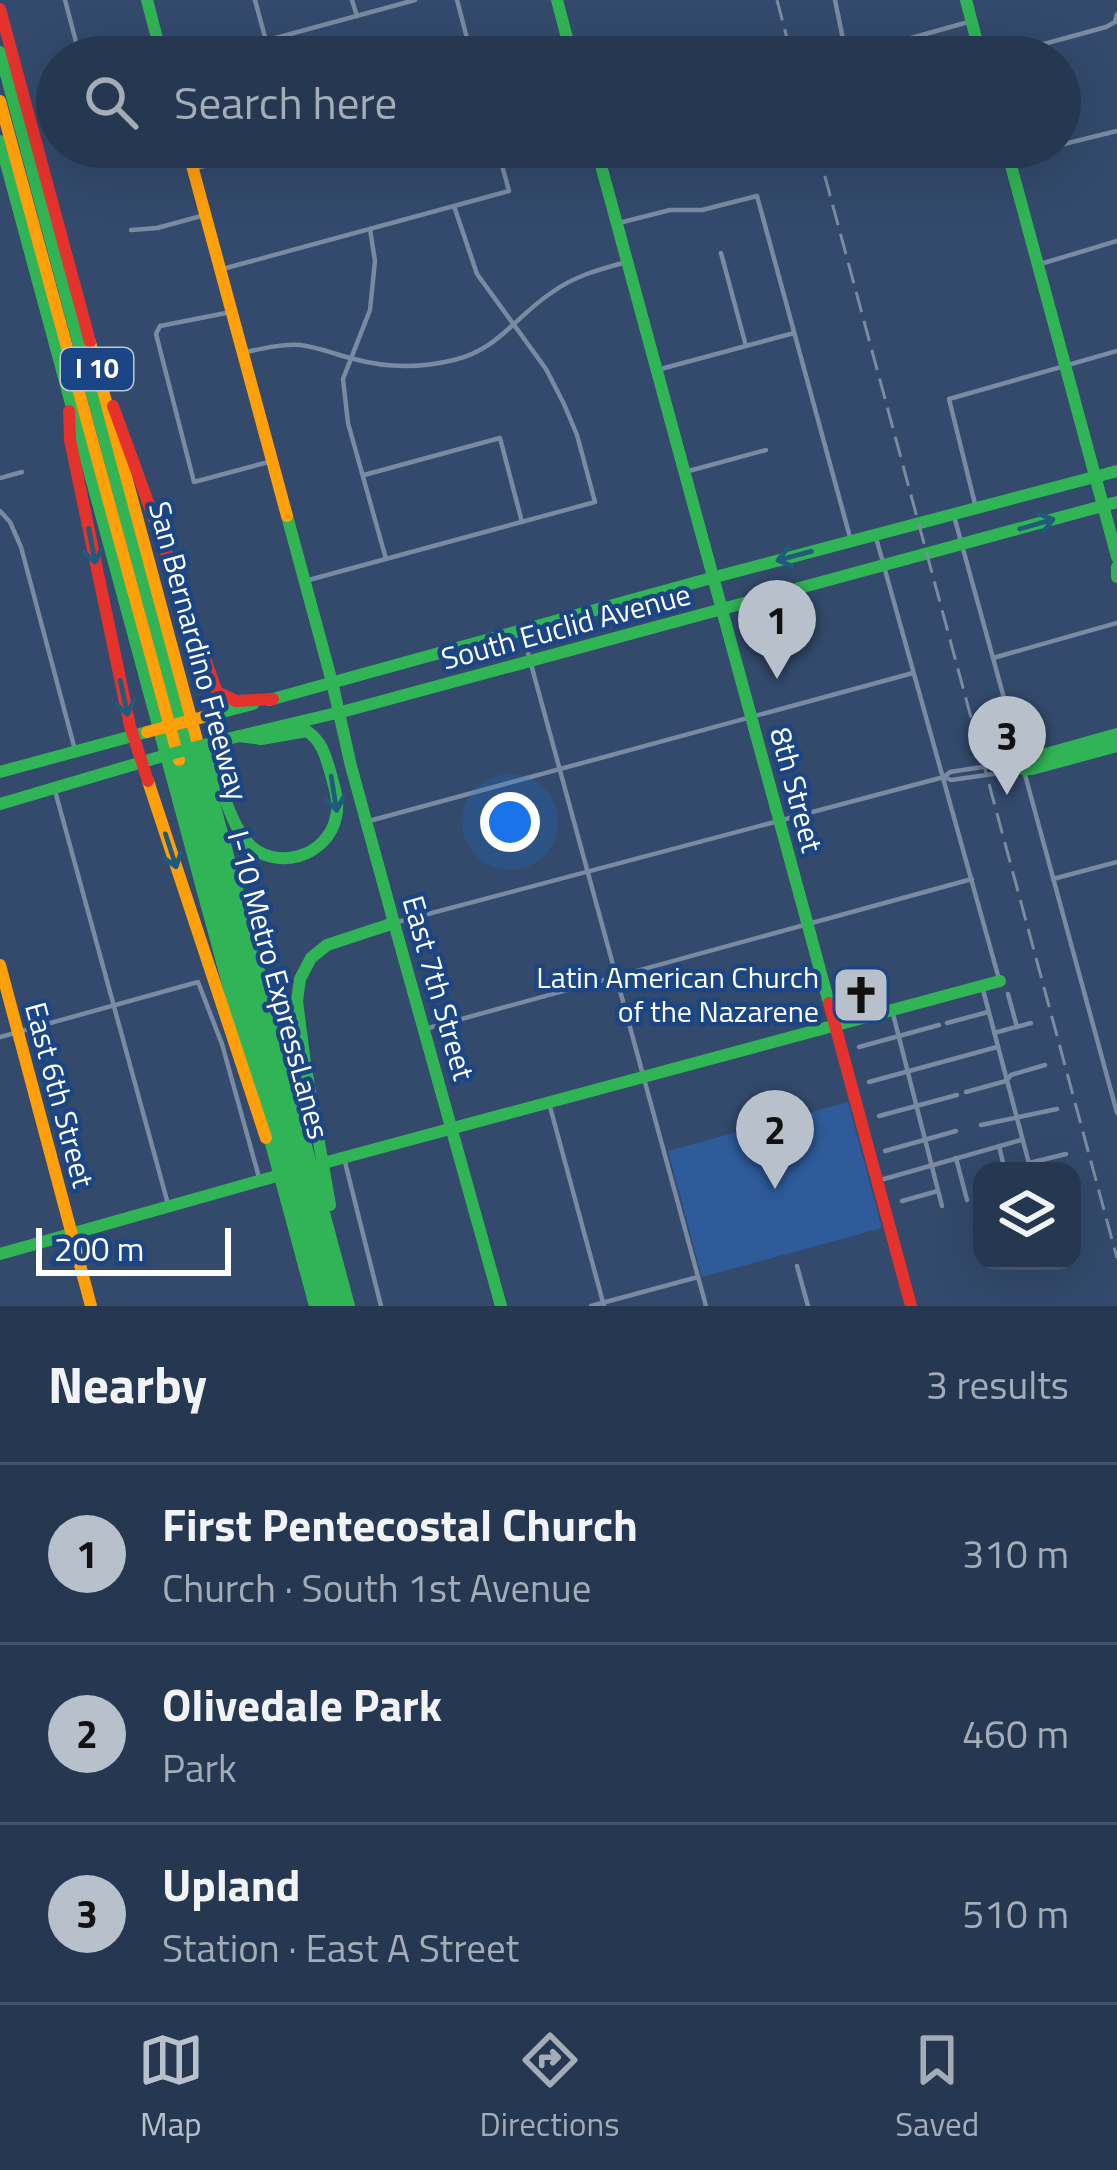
<!DOCTYPE html>
<meta charset="utf-8">
<style>
body{margin:0;font-family:"Titillium Web",sans-serif;background:#32435b;color:#f1f3f6}
.controls{position:absolute;right:36px;bottom:36px;display:grid;overflow:hidden;border-radius:24px;box-shadow:0 12px 48px #0002}
.controls button{width:108px;height:108px;display:grid;place-items:center;padding:0;border:0;border-bottom:3px solid #425268;background:#263851;color:#f1f3f6;font:60px sans-serif}
.scale{position:absolute;left:36px;bottom:30px;width:195px;box-sizing:border-box;padding-left:12px;border:6px solid #fff;border-top:0;font-size:33px;line-height:42px;white-space:nowrap;color:#fff;-webkit-text-stroke:9px #1b4584;paint-order:stroke}
.you{position:absolute;left:510px;top:822px;width:42px;height:42px;margin:-30px;border:9px solid #fff;border-radius:50%;background:#1a73e8;box-shadow:0 0 0 18px #1a73e833}
.badge{display:grid;place-items:center;width:78px;height:78px;border-radius:50%;background:#b8c0cc;color:#111;font-size:39px;font-weight:700}
.pin{position:absolute;translate:-50% -99px;filter:drop-shadow(0 3px 6px #0008)}
.pin::after{content:'';position:absolute;top:63px;width:42px;height:36px;background:inherit;clip-path:polygon(0 0,100% 0,50% 100%)}
.list{margin:0;padding:0;list-style:none}
h2{display:flex;justify-content:space-between;align-items:center;height:156px;margin:0;padding:0 48px;font-size:51px}
h2 small{font-size:39px;font-weight:400;color:#a4acb7}
.list li{display:grid;grid-template-columns:78px 1fr auto;gap:36px;align-items:center;box-sizing:border-box;height:180px;padding:0 48px;border-top:3px solid #425268}
.list b{display:block;font-size:45px;white-space:nowrap}
.list p{margin:0;font-size:39px;white-space:nowrap;color:#a4acb7}
.list em{font-size:39px;font-style:normal;color:#a4acb7}
.icon{flex:none;width:66px;height:66px;fill:none;stroke:currentColor;stroke-width:2;stroke-linecap:round;stroke-linejoin:round}
.map{position:relative;flex:none;width:1117px;height:1306px;overflow:hidden}
.search{position:absolute;background:#263851;box-shadow:0 12px 48px #0002;left:36px;right:36px;top:36px;height:132px;display:flex;align-items:center;gap:30px;box-sizing:border-box;padding:0 42px;border-radius:66px;color:#a4acb7;font-size:45px}
.sheet{height:696px;background:#263851}
nav{display:flex;justify-content:space-around;align-items:center;box-sizing:border-box;height:168px;border-top:3px solid #425268;background:#263851;font-size:33px;color:#a4acb7}
nav a{display:grid;justify-items:center;gap:6px}
nav .on{color:#b8c0cc}
.map>svg:first-child{display:block}
.green{fill:#2f5b9b}
.lines{fill:none;stroke-linecap:round;stroke-linejoin:round}
.street{stroke:#798aa2;stroke-width:4.5}
.fast{stroke:#30b455;stroke-width:12}
.slow{stroke:#ff9f0a;stroke-width:12}
.jam{stroke:#e5322d;stroke-width:12}
.rail{stroke:#7a8ba2;stroke-width:3;stroke-dasharray:21 9;stroke-linecap:butt}
.fast-bridge{stroke:#30b455;stroke-width:12}
.slow-bridge{stroke:#ff9f0a;stroke-width:12}
.oneway{stroke:#1f5b7b}
.labels{text-anchor:middle;stroke-width:9;stroke-linejoin:round;paint-order:stroke}
.shield{fill:#1b4584;stroke:#bbc7da;stroke-width:3}
.shield-label{font-size:27px;font-weight:bold;fill:#fff}
.street-label{font-size:30px;fill:#fff;stroke:#1b4584}
.poi-label{font-size:30px;fill:#fff;stroke:#1b4584;text-anchor:end}
</style>
<div class="map">
<svg width="1117" height="1306" viewBox="0 0 1117 1306">
<rect width="100%" height="100%" fill="#334a6c"/>
<!-- green -->
<path class="green" d="M848 1102 882 1228 702 1277 668 1151Z"/>
<g class="lines">
<!-- street -->
<g class="street">
<path d="M65 0 80 57"/>
<path d="M255 0 266 41"/>
<path d="M352 0 357 16"/>
<path d="M457 0 472 57"/>
<path d="M835 0 844 44 854 54 972 21"/>
<path d="M206 57 415 0"/>
<path d="M996 57 1106 27 1115 22 1117 14"/>
<path d="M1060 145 1117 131"/>
<path d="M1009 158 1053 147"/>
<path d="M193 169 275 147"/>
<path d="M619 223 670 210H702L757 196 851 541"/>
<path d="M370 229 375 261 370 310 343 379 348 423 386 559"/>
<path d="M131 230 157 228 205 215"/>
<path d="M721 253 746 346"/>
<path d="M1037 265 1117 241"/>
<path d="M219 270 509 191 497 147"/>
<path d="M231 312 160 326 156 334 194 482 272 461"/>
<path d="M246 352C264 348 282 344 300 345 319 347 336 355 354 359 387 368 421 368 454 360 499 349 515 317 551 293 574 276 600 269 627 262"/>
<path d="M657 370 794 333"/>
<path d="M685 472 766 450"/>
<path d="M364 475 500 438 522 522"/>
<path d="M0 478 22 472"/>
<path d="M976 508 949 399 1117 351"/>
<path d="M0 511 10 522 21 547 75 750"/>
<path d="M954 516 1021 760"/>
<path d="M875 534 999 979"/>
<path d="M305 581 595 502 577 435 564 404 546 369 477 274 454 206"/>
<path d="M522 631 706 1306"/>
<path d="M993 658 1117 623"/>
<path d="M1024 771 1117 1113"/>
<path d="M944 777 951 780 1021 770"/>
<path d="M54 787 168 1204"/>
<path d="M369 821 913 673"/>
<path d="M1053 879 1117 862"/>
<path d="M394 923 944 777 950 772 1021 761"/>
<path d="M982 986 1031 1171"/>
<path d="M1008 994 1017 1027"/>
<path d="M892 1010 942 1206"/>
<path d="M947 1023 988 1012"/>
<path d="M425 1029 972 879"/>
<path d="M994 1033 1031 1023"/>
<path d="M0 1037 198 982 222 1044 260 1181"/>
<path d="M859 1047 939 1025"/>
<path d="M869 1082 997 1047"/>
<path d="M966 1092 1006 1081 1011 1075 1045 1065"/>
<path d="M549 1103 604 1306"/>
<path d="M879 1116 957 1095"/>
<path d="M981 1125 1057 1109"/>
<path d="M999 1146 1005 1171"/>
<path d="M885 1151 956 1131"/>
<path d="M344 1158 381 1306"/>
<path d="M956 1158 967 1200"/>
<path d="M1029 1163 1066 1154"/>
<path d="M877 1181 1021 1140"/>
<path d="M902 1201 938 1191"/>
<path d="M797 1266 808 1306"/>
<path d="M591 1306 698 1277"/>
</g>
<!-- fast -->
<g class="fast">
<path d="M147 0 162 57"/>
<path d="M557 0 572 57"/>
<path d="M966 0 981 57"/>
<path d="M0 52 338 1306"/>
<path d="M0 141 315 1306"/>
<path d="M596 147 829 1003"/>
<path d="M1006 147 1117 557"/>
<path d="M287 516 332 682"/>
<path d="M1117 567V577"/>
<path d="M332 682 351 766 394 923"/>
<path d="M269 700 704 580 1117 471"/>
<path d="M211 715 253 704"/>
<path d="M219 741 349 710 1117 502"/>
<path d="M198 744 349 1306"/>
<path d="M204 747C219 775 228 820 247 842 274 873 328 857 336 817 340 802 334 786 330 771 325 754 322 742 307 731L261 739 239 736"/>
<path d="M179 760 326 1306"/>
<path d="M1021 761 1117 734"/>
<path d="M1023 769H1032L1117 746"/>
<path d="M0 772 147 732"/>
<path d="M0 804 156 758"/>
<path d="M394 923 501 1306"/>
<path d="M342 1158 1000 981"/>
<path d="M330 1205 305 1063 297 1001 300 979 311 958 327 945 394 923"/>
<path d="M0 1254 266 1179"/>
</g>
<!-- slow -->
<g class="slow">
<path d="M0 101 179 760"/>
<path d="M187 147 287 516"/>
<path d="M90 342 198 744"/>
<path d="M148 781 266 1138"/>
<path d="M0 965 91 1306"/>
</g>
<!-- jam -->
<g class="jam">
<path d="M0 9 90 342"/>
<path d="M113 406 217 692 236 701 273 699"/>
<path d="M69 411 70 440 130 726 148 781"/>
<path d="M829 1003 911 1306"/>
</g>
<!-- rail -->
<g class="rail">
<path d="M777 0 792 57"/>
<path d="M817 147 1117 1258"/>
</g>
<!-- fast-bridge -->
<g class="fast-bridge">
<path d="M156 758 219 741"/>
<path d="M266 1179 342 1158"/>
</g>
<!-- slow-bridge -->
<path class="slow-bridge" d="M147 732 211 715"/>
</g>
<!-- one-way arrows -->
<defs><path id="oneway-shaft" d="M-6 0H5M1.5-3L5.5 0L1.5 3" fill="none" stroke-width="1.6" stroke-linecap="round" stroke-linejoin="round" transform="scale(3)"/></defs>
<g class="oneway">
<use href="#oneway-shaft" transform="translate(1037 524) rotate(-16)"/>
<use href="#oneway-shaft" transform="translate(92 546) rotate(79)"/>
<use href="#oneway-shaft" transform="translate(794 556) rotate(165)"/>
<use href="#oneway-shaft" transform="translate(124 698) rotate(78)"/>
<use href="#oneway-shaft" transform="translate(334 794) rotate(81)"/>
<use href="#oneway-shaft" transform="translate(171 851) rotate(72)"/>
</g>
<!-- icons -->
<defs>
<symbol id="church-square" viewBox="-11 -11 22 22"><rect x="-9" y="-9" width="18" height="18" rx="4" fill="#b8c0cc" stroke="#1b4584"/><path d="M-1.2-6h2.4v3.5h3.3v2.4h-3.3V6h-2.4V-.1h-3.3v-2.4h3.3Z" fill="#111"/></symbol>
</defs>
<g fill-rule="evenodd">
<use href="#church-square" x="828" y="962" width="66" height="66"/>
</g>
<g class="labels">
<!-- shield labels -->
<rect class="shield" x="61" y="348" width="72" height="42" rx="9"/>
<g class="shield-label">
<text x="97" y="378">I 10</text>
</g>
<!-- street labels -->
<g class="street-label">
<text transform="translate(566 627) rotate(-15)" y="10">South Euclid Avenue</text>
<text transform="translate(198 651) rotate(75)" y="10">San Bernardino Freeway</text>
<text transform="translate(796 790) rotate(75)" y="10">8th Street</text>
<text transform="translate(278 985) rotate(75)" y="10">I-10 Metro ExpressLanes</text>
<text transform="translate(438 988) rotate(74)" y="10">East 7th Street</text>
<text transform="translate(59 1095) rotate(75)" y="10">East 6th Street</text>
</g>
<!-- poi labels -->
<g class="poi-label">
<text x="819" y="988">Latin American Church<tspan x="819" dy="34">of the Nazarene</tspan></text>
</g>
</g>
</svg>
<div class="controls">
<button><svg class="icon" aria-label="layers" viewBox="0 0 24 24"><path d="M12 4l9 5-9 5-9-5zM3 14l9 5 9-5"/></svg></button>
</div>
<div class="scale">200 m</div>
<div class="you"></div>
<div class="pin badge" style="left:777px;top:679px">1</div>
<div class="pin badge" style="left:775px;top:1189px">2</div>
<div class="pin badge" style="left:1007px;top:795px">3</div>
<div class="search"><svg class="icon" aria-label="search" viewBox="0 0 24 24"><circle cx="10" cy="10" r="6"/><path d="M15 15l6 6"/></svg>Search here</div>
</div>
<section class="sheet">
<h2>Nearby<small>3 results</small></h2>
<ul class="list">
<li><span class="badge">1</span><div><b>First Pentecostal Church</b><p>Church · South 1st Avenue</p></div><em>310 m</em></li>
<li><span class="badge">2</span><div><b>Olivedale Park</b><p>Park</p></div><em>460 m</em></li>
<li><span class="badge">3</span><div><b>Upland</b><p>Station · East A Street</p></div><em>510 m</em></li>
</ul>
</section>
<nav>
<a class="on"><svg class="icon" aria-label="map" viewBox="0 0 24 24"><path d="M3 6l6-2 6 2 6-2v14l-6 2-6-2-6 2zM9 4v14M15 6v14"/></svg>Map</a>
<a><svg class="icon" aria-label="directions" viewBox="0 0 24 24"><path d="M12 3l9 9-9 9-9-9zM9 14v-3h6M13 9l2 2-2 2"/></svg>Directions</a>
<a><svg class="icon" aria-label="saved" viewBox="0 0 24 24"><path d="M7 4h10v16l-5-4-5 4z"/></svg>Saved</a>
</nav>
